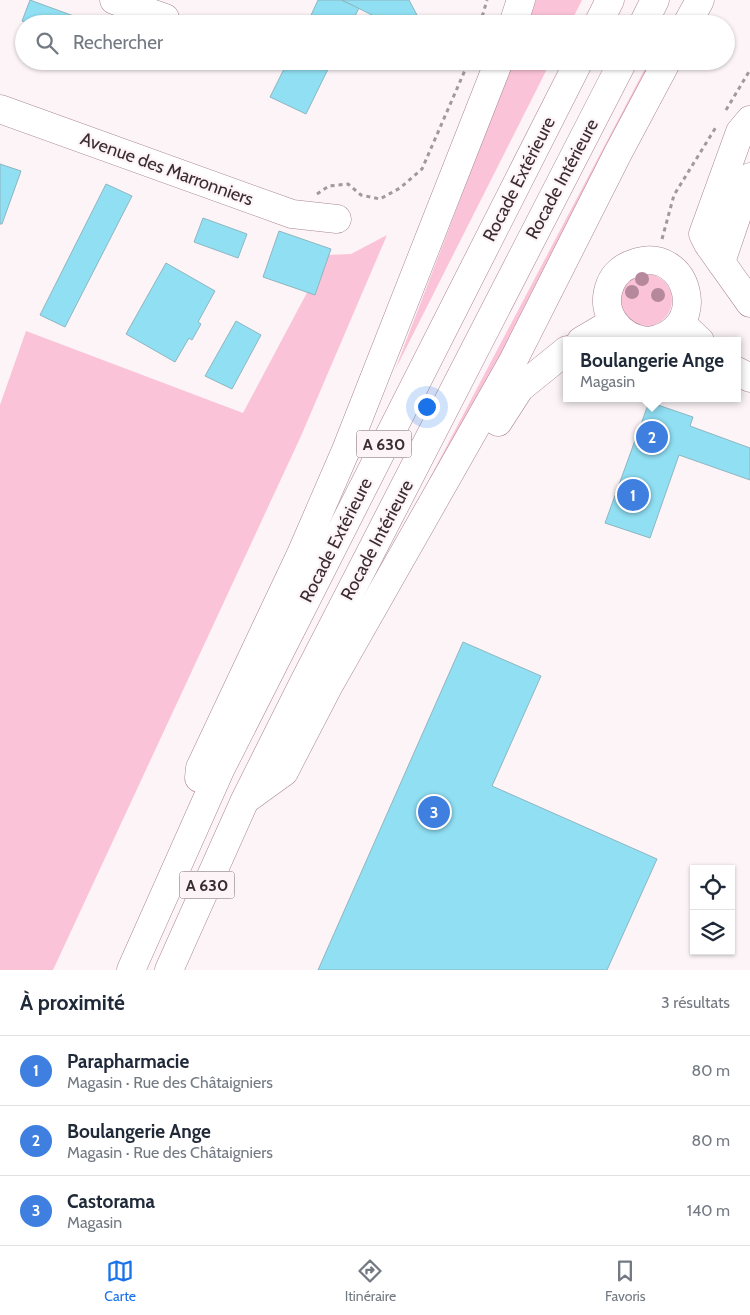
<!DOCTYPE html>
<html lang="fr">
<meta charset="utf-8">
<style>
body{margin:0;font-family:Cabin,sans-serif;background:#f2f2f3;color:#1f2937}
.controls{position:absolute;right:15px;bottom:15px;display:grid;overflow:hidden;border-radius:0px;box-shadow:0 1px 4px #0004}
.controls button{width:45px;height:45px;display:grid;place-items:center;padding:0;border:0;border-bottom:1px solid #e0e1e3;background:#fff;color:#1f2937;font:25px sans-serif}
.you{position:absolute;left:426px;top:406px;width:18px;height:18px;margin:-12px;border:4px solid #fff;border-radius:50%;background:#1a73e8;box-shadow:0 0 0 8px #1a73e833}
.badge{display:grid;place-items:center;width:32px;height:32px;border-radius:50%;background:#1a73e8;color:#fff;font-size:16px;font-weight:700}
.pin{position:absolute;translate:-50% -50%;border:2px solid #fff;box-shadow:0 1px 5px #0006}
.popup{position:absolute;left:563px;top:337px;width:178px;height:65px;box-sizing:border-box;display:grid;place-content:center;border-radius:0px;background:#fff;filter:drop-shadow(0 1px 4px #0005);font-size:16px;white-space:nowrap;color:#747a83}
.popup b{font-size:19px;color:#1f2937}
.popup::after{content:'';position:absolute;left:50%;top:100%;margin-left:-10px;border:10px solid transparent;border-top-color:#fff}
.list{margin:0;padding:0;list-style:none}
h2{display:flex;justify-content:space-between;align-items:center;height:65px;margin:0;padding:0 20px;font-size:21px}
h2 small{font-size:16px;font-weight:400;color:#747a83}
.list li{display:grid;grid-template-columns:32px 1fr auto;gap:15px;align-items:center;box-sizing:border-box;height:70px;padding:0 20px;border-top:1px solid #e0e1e3}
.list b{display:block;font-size:19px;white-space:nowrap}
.list p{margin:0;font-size:16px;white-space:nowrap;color:#747a83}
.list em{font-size:16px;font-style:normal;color:#747a83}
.icon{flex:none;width:28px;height:28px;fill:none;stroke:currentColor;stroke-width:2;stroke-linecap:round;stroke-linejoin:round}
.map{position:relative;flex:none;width:750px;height:970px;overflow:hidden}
.search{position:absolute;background:#fff;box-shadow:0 1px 4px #0004;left:15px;right:15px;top:15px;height:55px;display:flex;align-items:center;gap:12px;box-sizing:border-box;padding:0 18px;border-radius:28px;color:#747a83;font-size:19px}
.sheet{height:275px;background:#fff}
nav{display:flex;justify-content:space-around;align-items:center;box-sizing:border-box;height:70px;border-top:1px solid #e0e1e3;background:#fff;font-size:14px;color:#747a83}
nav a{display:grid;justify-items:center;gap:2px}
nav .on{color:#1a73e8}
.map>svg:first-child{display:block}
.green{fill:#fbc3d8}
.building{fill:#90dff3;stroke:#8eb6c1}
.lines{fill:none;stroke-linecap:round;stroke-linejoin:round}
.minor-casing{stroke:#aa8794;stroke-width:29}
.major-casing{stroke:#aa8794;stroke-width:29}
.highway-casing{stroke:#aa8794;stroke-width:29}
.path{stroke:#a3989c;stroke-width:3;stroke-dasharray:4 4;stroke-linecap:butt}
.minor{stroke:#fff;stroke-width:28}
.major{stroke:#fff;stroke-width:28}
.highway{stroke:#fff;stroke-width:28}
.tree{fill:#b5889c}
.labels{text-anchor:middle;stroke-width:4.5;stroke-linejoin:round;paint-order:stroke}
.shield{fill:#fcf4f7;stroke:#75686c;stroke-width:1}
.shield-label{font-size:16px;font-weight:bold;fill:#3b2c31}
.street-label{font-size:18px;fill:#3b2c31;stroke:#fcf4f7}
</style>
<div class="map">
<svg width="750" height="970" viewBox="0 0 750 970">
<rect width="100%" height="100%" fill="#fcf4f7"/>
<!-- green -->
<g class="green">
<path d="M536 0H582L570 24H527Z"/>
<path d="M513 61H551L395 370Z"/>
<path d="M649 61H658L428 496 421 495Z"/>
<path d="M387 235 301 436 53 970H0V405L26 331 243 413 327 255 351 254Z"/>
<circle cx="646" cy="300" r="26"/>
</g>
<!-- building -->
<g class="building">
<path d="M30 0 90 22V24H31L22 21Z"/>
<path d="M318 0H341L359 8 351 24H307Z"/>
<path d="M342 0H409L417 15 401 23 389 17 386 22Z"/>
<path d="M288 61H332L306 114 270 97Z"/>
<path d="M0 164 21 171 2 224H0Z"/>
<path d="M106 184 132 196 65 327 40 315Z"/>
<path d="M203 218 247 234 238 258 194 242Z"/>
<path d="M279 231 331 249 315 295 263 277Z"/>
<path d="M166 263 215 291 198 322 201 324 192 340 189 338 175 362 126 334Z"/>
<path d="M236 321 261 335 232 389 205 376Z"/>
<path d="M649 402 693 417 690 426 750 448V480L679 455 650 538 605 523Z"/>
<path d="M463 642 541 676 492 786 657 859 607 970H318Z"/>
</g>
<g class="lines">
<defs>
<g id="minor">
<path d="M114 0 165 18"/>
<path d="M0 109 292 214 337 219"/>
<path d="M750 120 740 132 703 234 708 244 750 303"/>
<path d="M721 262 750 177"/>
</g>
<g id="major">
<path d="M681 323 700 341"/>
<path d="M645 341C619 336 599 313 610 285 614 274 624 266 635 263 688 244 713 332 648 341"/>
<path d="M737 371 750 378"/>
</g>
<g id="highway">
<path d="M513 24 521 0"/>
<path d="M598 24 610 0"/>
<path d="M643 24 655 0"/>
<path d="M687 24 700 0"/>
<path d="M581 341 613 322"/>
<path d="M498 422 520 388 567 350"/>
<path d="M199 778 200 768 301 554 346 450 499 61"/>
<path d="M248 798 284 772 329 685 512 363 618 153 667 61"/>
<path d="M131 970 220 770 579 61"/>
<path d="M169 970 245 800 303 684 623 61"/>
</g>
</defs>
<!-- minor casing -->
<use href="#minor" class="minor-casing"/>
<!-- major casing -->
<use href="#major" class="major-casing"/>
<!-- highway casing -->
<use href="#highway" class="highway-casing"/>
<!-- path -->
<g class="path">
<path d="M480 24 487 0"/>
<path d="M726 110 750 70"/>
<path d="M317 194 329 186 348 184 361 195 380 199 400 188 422 169 469 61"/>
<path d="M662 239 674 195 716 127"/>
</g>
<!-- minor -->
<use href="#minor" class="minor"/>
<!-- major -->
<use href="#major" class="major"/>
<!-- highway -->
<use href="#highway" class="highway"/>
</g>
<!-- trees -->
<g class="tree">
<circle cx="642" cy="279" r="7"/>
<circle cx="632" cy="292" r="7"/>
<circle cx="658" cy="295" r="7"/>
</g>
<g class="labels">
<!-- shield labels -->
<g class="shield">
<rect x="356.5" y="430.5" width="55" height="27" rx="4"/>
<rect x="179.5" y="871.5" width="55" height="27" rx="4"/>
</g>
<g class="shield-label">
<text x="384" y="450">A 630</text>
<text x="207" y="891">A 630</text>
</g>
<!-- street labels -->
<g class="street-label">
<text transform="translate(167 169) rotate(20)" y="6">Avenue des Marronniers</text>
<text transform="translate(519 179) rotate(-63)" y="6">Rocade Extérieure</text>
<text transform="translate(562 179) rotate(-62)" y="6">Rocade Intérieure</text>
<text transform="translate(336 540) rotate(-63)" y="6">Rocade Extérieure</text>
<text transform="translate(377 540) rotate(-62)" y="6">Rocade Intérieure</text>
</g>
</g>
</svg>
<div class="controls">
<button><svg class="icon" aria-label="locate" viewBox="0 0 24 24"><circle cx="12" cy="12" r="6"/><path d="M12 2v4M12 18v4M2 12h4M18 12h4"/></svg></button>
<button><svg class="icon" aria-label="layers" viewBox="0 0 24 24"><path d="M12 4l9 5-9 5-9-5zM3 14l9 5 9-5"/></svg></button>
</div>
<div class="you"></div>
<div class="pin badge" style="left:633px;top:495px;background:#3f7fe0">1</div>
<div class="pin badge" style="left:652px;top:437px;background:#3f7fe0">2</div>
<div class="popup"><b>Boulangerie Ange</b>Magasin</div>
<div class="pin badge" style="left:434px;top:812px;background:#3f7fe0">3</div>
<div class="search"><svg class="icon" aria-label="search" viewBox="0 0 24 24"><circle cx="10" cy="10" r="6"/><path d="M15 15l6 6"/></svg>Rechercher</div>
</div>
<section class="sheet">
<h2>À proximité<small>3 résultats</small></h2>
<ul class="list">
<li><span class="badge" style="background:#3f7fe0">1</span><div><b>Parapharmacie</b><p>Magasin · Rue des Châtaigniers</p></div><em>80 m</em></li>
<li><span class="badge" style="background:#3f7fe0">2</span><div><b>Boulangerie Ange</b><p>Magasin · Rue des Châtaigniers</p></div><em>80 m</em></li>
<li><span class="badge" style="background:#3f7fe0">3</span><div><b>Castorama</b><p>Magasin</p></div><em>140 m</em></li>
</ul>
</section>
<nav>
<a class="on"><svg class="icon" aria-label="map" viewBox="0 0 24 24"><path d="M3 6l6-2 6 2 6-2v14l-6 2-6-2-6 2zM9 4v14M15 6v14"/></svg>Carte</a>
<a><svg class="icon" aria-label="directions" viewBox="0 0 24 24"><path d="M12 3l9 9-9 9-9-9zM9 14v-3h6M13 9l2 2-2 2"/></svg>Itinéraire</a>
<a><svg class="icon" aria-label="saved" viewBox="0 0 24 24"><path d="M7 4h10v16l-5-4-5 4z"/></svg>Favoris</a>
</nav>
